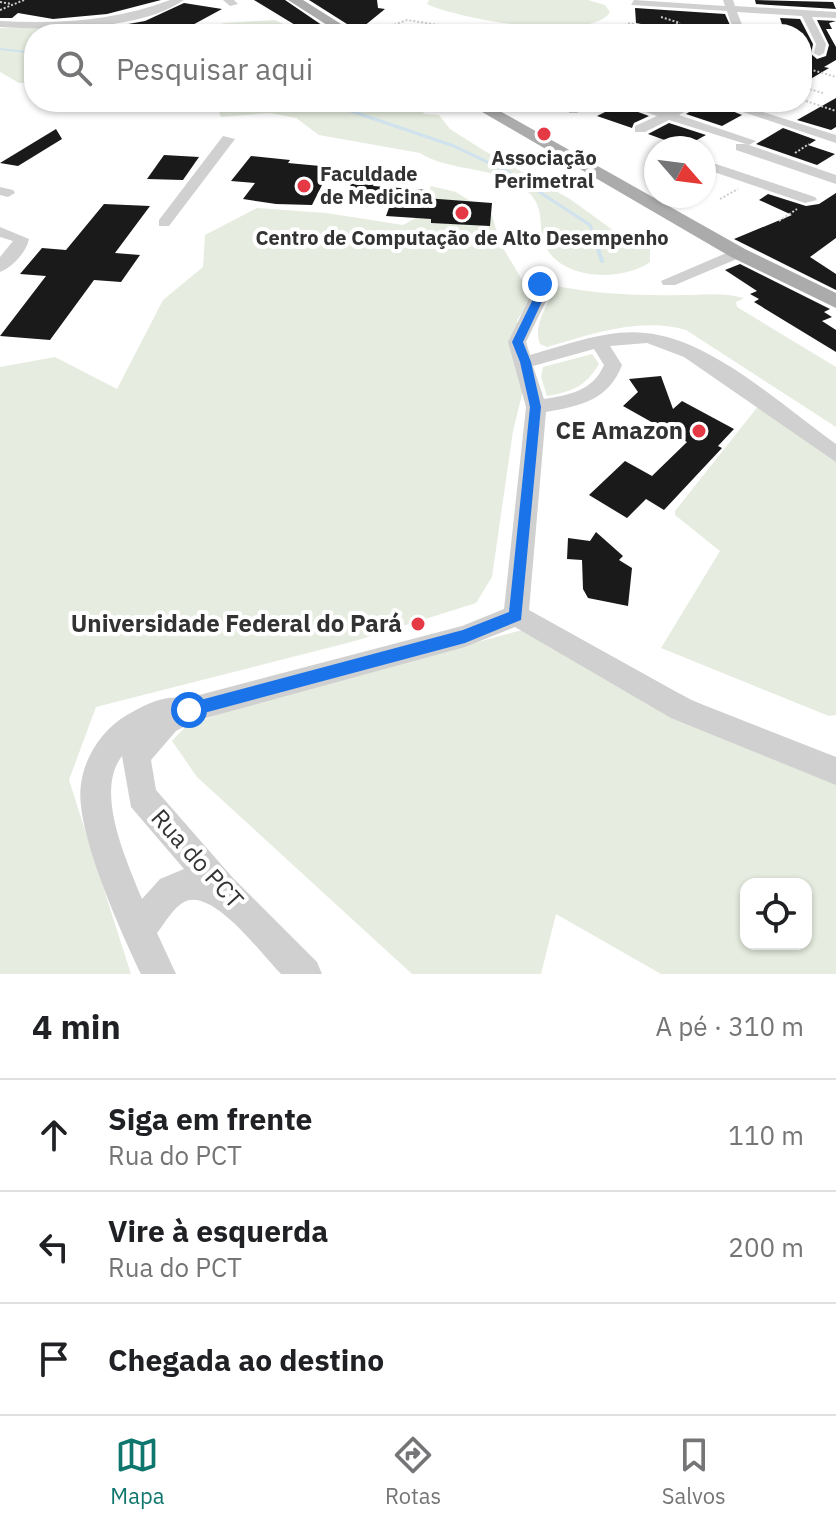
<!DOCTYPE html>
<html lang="pt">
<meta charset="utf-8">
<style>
body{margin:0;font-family:"IBM Plex Sans",sans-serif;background:#f2f2f2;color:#202124}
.controls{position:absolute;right:24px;bottom:24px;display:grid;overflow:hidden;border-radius:16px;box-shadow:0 2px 6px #0004}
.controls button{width:72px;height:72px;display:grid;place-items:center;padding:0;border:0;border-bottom:2px solid #e0e0e0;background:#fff;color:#202124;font:40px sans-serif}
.compass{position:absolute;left:644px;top:136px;width:72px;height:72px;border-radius:50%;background:#fff;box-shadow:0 2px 6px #0004;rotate:118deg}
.stop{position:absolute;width:24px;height:24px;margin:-18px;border:6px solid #1a73e8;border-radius:50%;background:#fff}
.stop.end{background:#1a73e8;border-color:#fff;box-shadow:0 2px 8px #0008}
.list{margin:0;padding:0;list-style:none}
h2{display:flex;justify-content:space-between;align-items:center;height:104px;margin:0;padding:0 32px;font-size:34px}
h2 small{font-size:26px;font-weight:400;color:#757577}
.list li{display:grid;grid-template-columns:52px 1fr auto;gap:24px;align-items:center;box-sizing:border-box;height:112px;padding:0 32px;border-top:2px solid #e0e0e0}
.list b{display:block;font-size:30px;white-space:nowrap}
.list p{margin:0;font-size:26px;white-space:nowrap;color:#757577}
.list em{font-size:26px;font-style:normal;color:#757577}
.icon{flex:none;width:44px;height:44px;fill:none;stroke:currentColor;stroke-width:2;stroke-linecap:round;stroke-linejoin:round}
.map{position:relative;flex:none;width:836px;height:974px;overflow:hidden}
.search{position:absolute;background:#fff;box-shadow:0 2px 6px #0004;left:24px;right:24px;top:24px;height:88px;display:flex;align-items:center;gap:20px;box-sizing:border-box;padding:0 28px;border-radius:32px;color:#757577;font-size:30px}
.sheet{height:440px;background:#fff}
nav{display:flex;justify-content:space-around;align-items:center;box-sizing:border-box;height:112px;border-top:2px solid #e0e0e0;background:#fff;font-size:22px;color:#757577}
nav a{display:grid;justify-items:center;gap:4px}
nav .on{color:#0f766e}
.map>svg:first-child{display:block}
.green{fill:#e6ecdf;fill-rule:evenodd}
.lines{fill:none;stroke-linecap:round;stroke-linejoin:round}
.stream-far2{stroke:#cfe2ee;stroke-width:2}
.stream-far1{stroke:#cfe2ee;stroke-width:3}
.stream{stroke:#cfe2ee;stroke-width:4}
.building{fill:#1a1a1a}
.path{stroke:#cdcdcd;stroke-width:2;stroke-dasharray:2 2;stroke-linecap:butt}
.minor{fill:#d0d0d0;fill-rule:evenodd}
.major{fill:#ababab;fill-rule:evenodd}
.route{fill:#1a73e8}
.poi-dot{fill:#e63946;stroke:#fff;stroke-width:3}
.labels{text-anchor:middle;stroke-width:8;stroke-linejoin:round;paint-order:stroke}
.far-poi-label{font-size:20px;font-weight:bold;fill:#333;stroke:#fff}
.poi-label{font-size:24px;font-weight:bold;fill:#333;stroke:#fff;text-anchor:end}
.street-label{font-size:24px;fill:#333;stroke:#fff}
</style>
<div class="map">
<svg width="836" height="974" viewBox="0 0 836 974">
<rect width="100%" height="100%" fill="#fff"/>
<!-- green -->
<g class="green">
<path d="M429 0H588L605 5 610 12C591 43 457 19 427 4Z"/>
<path d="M275 20 304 34H191L206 32 224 23Z"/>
<path d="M100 25 103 29 89 34H34V83H19L0 72V28Z"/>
<path d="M215 102H410L425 114 439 115 450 129 483 150 570 199 614 231 650 248V262C622 282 559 281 544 243 538 224 545 207 528 192 500 165 451 173 420 153L319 135 296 118 270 113 221 117Z"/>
<path d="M431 186 456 192 492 215 500 243 533 298 517 320 529 366 513 431 492 577 476 603 355 641 96 707 69 780 131 974H0V367L55 357 117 389 163 300 203 267 205 235 257 208 326 213 403 225 419 216Z"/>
<path d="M556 286C597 294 640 296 682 295 704 295 722 292 744 298L736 302 737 307 836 367V427L686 330C640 317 592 334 547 347L540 344C532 324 549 304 556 286Z"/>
<path d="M592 354 599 364C585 387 573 391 547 396L541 377 543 367Z"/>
<path d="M763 400 836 454V715L829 716 661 648 720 551 675 515V511Z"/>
<path d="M540 625 735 721 836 763V974H661L556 914 541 974H412L197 777 172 741 187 725 238 708ZM746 884H806V944H746Z"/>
</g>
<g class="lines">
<!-- stream-far2 -->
<g class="stream-far2">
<path d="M0 49 34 53"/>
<path d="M325 102 348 110"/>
</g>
<!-- stream-far1 -->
<path class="stream-far1" d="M342 108 454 146 512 174 590 225 599 251"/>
<!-- stream -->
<path class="stream" d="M598 249 602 261"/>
</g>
<!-- building -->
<g class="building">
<path d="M0 0H161L107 14 53 19 18 13 12 18H0Z"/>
<path d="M254 0H285L335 34H310Z"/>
<path d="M309 0H377L378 8 385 9 358 31Z"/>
<path d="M755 0 833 2 836 9 756 4Z"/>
<path d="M184 3 222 9 176 34H95L106 28 145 21Z"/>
<path d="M635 8 725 14 734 34H619L641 24 636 23Z"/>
<path d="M780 18 800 19 813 44 811 54 817 59 826 56 829 45 817 20 836 21 829 23 832 29H826L836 47V60L824 67 829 68 802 84V34H785Z"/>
<path d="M836 98V127L831 130 797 120Z"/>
<path d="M705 102H710L742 115 722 126 686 114Z"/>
<path d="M619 105 649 116 634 123 632 128 597 116Z"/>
<path d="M669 123 706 135 684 147 648 134Z"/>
<path d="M783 128 816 140 808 145 835 154 817 165 756 144Z"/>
<path d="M56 129 62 139 18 166 0 163Z"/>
<path d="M164 155 199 157 183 180 147 179Z"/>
<path d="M251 156 290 160 288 163 331 167 312 205 276 204 243 199 255 183 231 181Z"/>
<path d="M353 178 376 179 373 186 427 190 425 198 492 203 490 226 431 223V219L386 216 390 205 344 203Z"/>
<path d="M836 193V238L810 257 836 274V290L734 239 792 215 759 200 768 194 806 206 819 204Z"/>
<path d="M104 204 150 206 115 253 140 255 121 282 94 280 50 340 0 336 46 276 20 274 42 248 66 250Z"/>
<path d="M740 264 830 309 824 312 832 317 822 321 836 330V352L754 302 759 299 750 294 757 291 725 270Z"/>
<path d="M661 376 673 409 682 401 734 429 718 446 722 448 664 510 646 499 627 518 589 495 625 461 652 476 687 442 623 406 638 392 629 379Z"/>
<path d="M596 532 623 556 619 560 632 568 628 606 588 598 583 589 582 560 567 559 568 538 590 541Z"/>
</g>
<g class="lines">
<!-- path -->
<g class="path">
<path d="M0 2 12 4"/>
<path d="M0 10 24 0"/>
<path d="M661 17 680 23"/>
<path d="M383 29 407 20 494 34"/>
<path d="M661 30 680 23"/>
<path d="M431 34 450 27"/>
<path d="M602 34 630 23 671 34"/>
<path d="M802 67 836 77"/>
<path d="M802 87 823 93"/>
<path d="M806 101 836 111"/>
<path d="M790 102 800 105"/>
<path d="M795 153 809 144"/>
<path d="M720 199 738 189"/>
<path d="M779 221 797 209"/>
</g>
<!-- minor -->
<g class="minor">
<path d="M170 0H184C139 31 53 30 0 27V21C58 24 115 21 170 0Z"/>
<path d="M223 0H234L238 4 230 6Z"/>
<path d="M634 0 725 6 723 0H733L735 6 836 12V18L812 17 826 44 824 53 819 56 814 53 816 44 802 16 737 12 743 27 752 34C734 34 732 28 727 11L631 5Z"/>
<path d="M580 102H596L577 113H569V107Z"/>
<path d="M618 102H637L667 111 686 102H702L679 115 756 141 749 145 669 120 645 132H635V126L657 116Z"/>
<path d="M713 102H731L836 135V143Z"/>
<path d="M223 136 235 139 169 226H159V220Z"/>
<path d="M736 144H746L836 175V184L736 150Z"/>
<path d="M710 162 815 197 817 200 805 203 705 169 704 165Z"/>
<path d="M0 187 13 190 15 193 8 197 0 195Z"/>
<path d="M0 227 29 239C27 251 12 268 0 272V257L13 241 0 237Z"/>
<path d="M738 248 744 250V256L675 285H663L661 281Z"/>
<path d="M540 279 548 284 550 293 526 342 530 355C567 345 607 329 645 333 710 338 784 407 836 444V462L684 357 647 343 610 346 622 365C609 400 580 406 546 412L529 610 691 700 836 757V785L671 718 515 627 465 647 195 721 176 731 151 760 156 790 233 878 317 962 322 974H281C262 955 215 890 186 901 174 906 165 923 157 933L176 974H141C121 932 74 829 81 784 85 755 103 729 127 715 142 706 167 693 184 699L462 626 504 609 526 407 508 342 532 293V284ZM594 349 604 365C593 391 569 395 544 399L533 366ZM122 756 131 807 184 869 160 879 142 899C127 861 94 792 122 756Z"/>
</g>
<!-- major -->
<g class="major">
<path d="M288 0H303L357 34H341Z"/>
<path d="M465 102H484L745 249 836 293V308L731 257Z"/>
</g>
</g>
<!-- route -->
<path class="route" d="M540 281 545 284 546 293 523 342 531 362 541 407 521 620 465 643 189 717 183 715 181 710 189 703 463 630 509 612 530 407 520 362 512 342 536 293 535 284Z"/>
<!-- markers -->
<g class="poi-dot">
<circle cx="544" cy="134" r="8"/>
<circle cx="304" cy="186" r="8"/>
<circle cx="462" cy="213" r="8"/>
<circle cx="699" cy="431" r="8"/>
<circle cx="418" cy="624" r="8"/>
</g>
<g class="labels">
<!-- far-poi labels -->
<g class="far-poi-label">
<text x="544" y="165">Associação<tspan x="544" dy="23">Perimetral</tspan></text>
<text x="320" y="181" text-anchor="start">Faculdade<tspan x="320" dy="23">de Medicina</tspan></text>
<text x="462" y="245">Centro de Computação de Alto Desempenho</text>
</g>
<!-- poi labels -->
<g class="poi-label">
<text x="683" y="439">CE Amazon</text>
<text x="402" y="632">Universidade Federal do Pará</text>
</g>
<!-- street labels -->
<g class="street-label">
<text transform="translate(197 859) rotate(48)" y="8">Rua do PCT</text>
</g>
</g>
</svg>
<div class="controls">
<button><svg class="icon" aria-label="locate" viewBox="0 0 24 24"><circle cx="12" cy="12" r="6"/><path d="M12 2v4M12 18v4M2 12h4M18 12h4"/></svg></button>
</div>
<svg class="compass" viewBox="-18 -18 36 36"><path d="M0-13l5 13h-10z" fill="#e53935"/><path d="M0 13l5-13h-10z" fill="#757577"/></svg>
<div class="stop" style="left:189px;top:710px"></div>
<div class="stop end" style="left:540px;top:284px"></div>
<div class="search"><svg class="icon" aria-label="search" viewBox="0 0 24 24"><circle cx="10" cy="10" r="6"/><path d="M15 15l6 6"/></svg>Pesquisar aqui</div>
</div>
<section class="sheet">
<h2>4 min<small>A pé · 310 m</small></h2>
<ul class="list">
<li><svg class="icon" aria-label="ahead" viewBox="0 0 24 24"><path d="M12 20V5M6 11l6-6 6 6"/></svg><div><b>Siga em frente</b><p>Rua do PCT</p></div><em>110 m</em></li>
<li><svg class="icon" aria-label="left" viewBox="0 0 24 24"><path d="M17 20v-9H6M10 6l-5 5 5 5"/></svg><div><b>Vire à esquerda</b><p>Rua do PCT</p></div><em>200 m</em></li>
<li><svg class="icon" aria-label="arrive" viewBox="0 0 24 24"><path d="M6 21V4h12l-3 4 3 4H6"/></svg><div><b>Chegada ao destino</b></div></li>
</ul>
</section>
<nav>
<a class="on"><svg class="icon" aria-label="map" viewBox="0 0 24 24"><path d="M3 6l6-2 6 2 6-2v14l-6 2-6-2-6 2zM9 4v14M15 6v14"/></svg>Mapa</a>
<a><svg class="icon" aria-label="directions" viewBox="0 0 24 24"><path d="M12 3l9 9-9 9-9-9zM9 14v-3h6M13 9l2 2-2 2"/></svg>Rotas</a>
<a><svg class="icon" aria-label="saved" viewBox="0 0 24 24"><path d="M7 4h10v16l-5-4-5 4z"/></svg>Salvos</a>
</nav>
